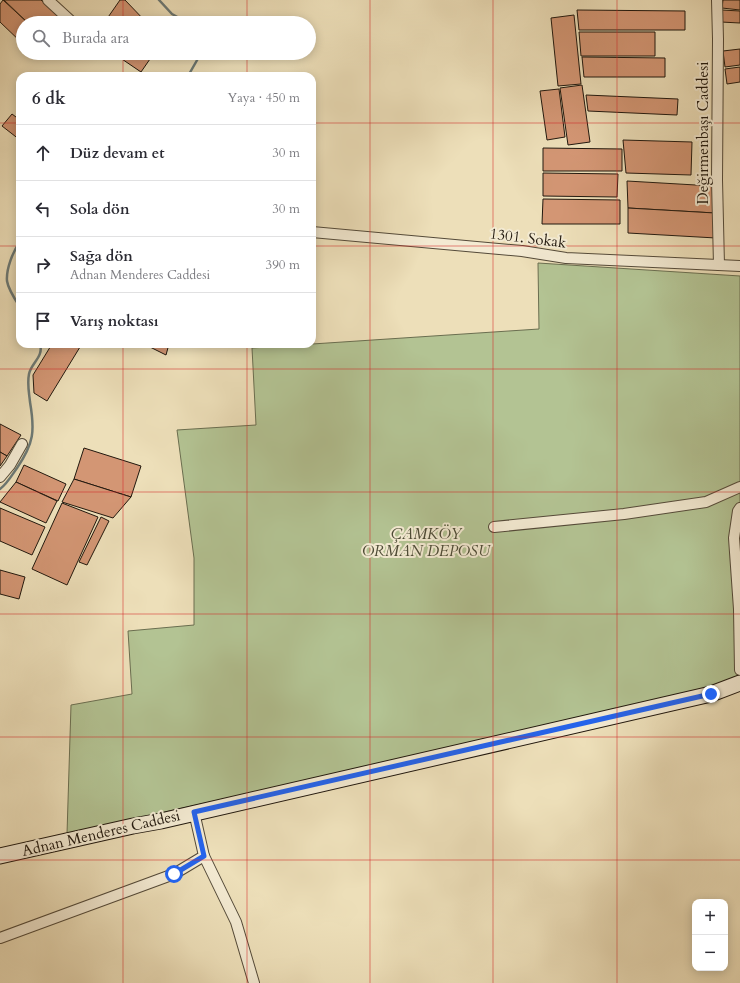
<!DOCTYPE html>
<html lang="tr">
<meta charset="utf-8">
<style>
body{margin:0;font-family:Cardo,serif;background:#f2f2f3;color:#2b2b33}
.controls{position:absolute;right:12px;bottom:12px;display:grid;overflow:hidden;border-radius:8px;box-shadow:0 2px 10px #0003}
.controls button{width:36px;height:36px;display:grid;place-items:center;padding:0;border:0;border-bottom:1px solid #e1e1e2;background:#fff;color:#2b2b33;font:20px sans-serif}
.stop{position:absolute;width:12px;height:12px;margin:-9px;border:3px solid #2563eb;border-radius:50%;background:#fff}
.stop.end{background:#2563eb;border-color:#fff;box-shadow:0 1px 4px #0008}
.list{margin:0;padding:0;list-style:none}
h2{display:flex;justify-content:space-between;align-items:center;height:52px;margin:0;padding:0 16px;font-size:17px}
h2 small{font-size:13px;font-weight:400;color:#7c7c81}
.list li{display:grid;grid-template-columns:26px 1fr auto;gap:12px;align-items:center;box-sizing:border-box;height:56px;padding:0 16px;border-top:1px solid #e1e1e2}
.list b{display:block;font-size:15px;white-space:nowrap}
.list p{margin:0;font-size:13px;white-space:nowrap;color:#7c7c81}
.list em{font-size:13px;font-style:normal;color:#7c7c81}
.icon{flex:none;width:22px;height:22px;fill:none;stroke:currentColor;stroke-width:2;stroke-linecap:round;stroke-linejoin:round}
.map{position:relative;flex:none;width:740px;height:983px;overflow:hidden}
.search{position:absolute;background:#fff;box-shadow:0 2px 10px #0003;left:16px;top:16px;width:300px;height:44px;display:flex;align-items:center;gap:10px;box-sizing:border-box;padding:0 14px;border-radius:22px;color:#7c7c81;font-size:15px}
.panel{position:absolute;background:#fff;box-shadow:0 2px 10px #0003;left:16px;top:72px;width:300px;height:276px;border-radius:12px}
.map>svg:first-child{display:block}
.green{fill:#b3c393;stroke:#6a6e50}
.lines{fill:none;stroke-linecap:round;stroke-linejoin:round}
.stream{stroke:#6c7975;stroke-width:2.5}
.building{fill:#d39674;stroke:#21180e}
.street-casing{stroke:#544a39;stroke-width:12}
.secondary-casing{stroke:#21180e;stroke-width:17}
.street{stroke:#f3ead2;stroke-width:10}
.secondary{stroke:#f3ead2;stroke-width:15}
.route{stroke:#2563eb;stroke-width:5}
.grid{fill:none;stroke:#d62828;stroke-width:1;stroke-opacity:0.55}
.labels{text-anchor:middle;stroke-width:4;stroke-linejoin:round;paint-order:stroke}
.street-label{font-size:15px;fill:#21180e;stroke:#f3ead2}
.park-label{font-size:15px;font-style:italic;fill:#4d4b36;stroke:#f3ead2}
</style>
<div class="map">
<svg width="740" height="983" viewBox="0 0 740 983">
<rect width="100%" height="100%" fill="#eddfb9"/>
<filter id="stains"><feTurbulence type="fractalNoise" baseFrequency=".005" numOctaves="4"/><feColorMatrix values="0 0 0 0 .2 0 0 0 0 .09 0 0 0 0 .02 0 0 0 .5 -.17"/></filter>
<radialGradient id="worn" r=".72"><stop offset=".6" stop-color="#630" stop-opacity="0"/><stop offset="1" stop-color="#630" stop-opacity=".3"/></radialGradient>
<!-- green -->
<path class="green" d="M538 263 740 276V683L67 834 71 705 132 694 128 631 194 625V558L177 430 256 425 252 348 539 329Z"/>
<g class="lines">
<!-- stream -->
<g class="stream">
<path d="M159 0 172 14 188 23"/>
<path d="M188 76 200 55V53"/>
<path d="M20 242C13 251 6 269 7 281 8 288 16 301 20 307"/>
<path d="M0 489C7 484 12 475 17 468 34 443 35 431 30 402 29 392 27 384 29 374 31 363 44 357 40 344"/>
</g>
</g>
<!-- building -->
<g class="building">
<path d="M3 0 28 23H23V44L0 22V4Z"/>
<path d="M4 0H41L65 23H28Z"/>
<path d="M120 0H125L147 23H104Z"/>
<path d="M723 0H740V10L722 8Z"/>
<path d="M577 10 685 11V30H579Z"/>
<path d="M722 10 740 11V23L721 22Z"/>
<path d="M574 15 581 84 558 86 551 18Z"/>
<path d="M579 32H655V56H581Z"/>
<path d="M740 49V65L725 67 723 51Z"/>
<path d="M32 53H45L39 59Z"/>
<path d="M113 53H141L150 59 141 72Z"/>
<path d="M582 57 665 58V77H584Z"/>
<path d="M740 67V82L727 84 725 69Z"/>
<path d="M582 85 590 142 568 145 560 88Z"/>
<path d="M559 89 565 137 547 140 540 91Z"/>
<path d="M586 95 678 99 677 115 588 111Z"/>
<path d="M12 114 20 120V140L2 126Z"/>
<path d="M623 140 692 142 691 175 626 173Z"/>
<path d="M543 148 622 149V171H543Z"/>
<path d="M543 173 618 174 617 197 543 196Z"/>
<path d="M627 181 713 186 715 213 628 208Z"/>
<path d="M543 199 620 200V224H542Z"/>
<path d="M628 208 715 213 716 238 628 233Z"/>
<path d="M52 344H76L80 347 47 401 34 393 33 375Z"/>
<path d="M144 344H169L166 355Z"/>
<path d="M0 424 21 435 7 456 0 452Z"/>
<path d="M84 448 141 466 131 497 74 479Z"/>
<path d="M0 452 7 456 0 466Z"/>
<path d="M24 465 66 484 58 501 16 482Z"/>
<path d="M74 479 131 497 113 518 62 502Z"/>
<path d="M16 482 57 501 46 523 0 502Z"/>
<path d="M62 503 98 517 67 585 32 569Z"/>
<path d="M0 508 45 527 32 555 0 541Z"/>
<path d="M101 517 109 521 87 565 79 562Z"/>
<path d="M0 570 25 577 19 599 0 594Z"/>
</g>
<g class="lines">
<defs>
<g id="street">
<path d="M48 0 73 23"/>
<path d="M717 0 718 39 717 180 719 265"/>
<path d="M312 232 522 251 566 258 740 266"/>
<path d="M0 477 10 465 22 444"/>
<path d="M740 508 738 511 734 538 739 609 740 670"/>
<path d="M494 527 624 514 706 502 740 487"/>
<path d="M204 856 236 922 254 983"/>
<path d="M0 938 174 874 204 856 194 812"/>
</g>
<path id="secondary" d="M0 856 133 826 161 821 711 694 740 683"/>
</defs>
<!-- street casing -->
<use href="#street" class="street-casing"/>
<!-- secondary casing -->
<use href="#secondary" class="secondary-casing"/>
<!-- street -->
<use href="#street" class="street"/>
<!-- secondary -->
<use href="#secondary" class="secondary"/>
</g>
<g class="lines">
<!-- route -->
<path class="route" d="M174 874 204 856 194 812 711 694"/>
</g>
<!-- grid -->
<path class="grid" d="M123 0V23M247 0V23M370 0V983M493 0V983M617 0V983M123 53V76M247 53V76M0 123H20M312 123H740M0 246H20M312 246H740M123 344V983M247 344V983M0 369H740M0 492H740M0 614H740M0 737H740M0 860H740"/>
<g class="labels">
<!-- street labels -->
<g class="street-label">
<text transform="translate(703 133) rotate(-90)" y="5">Değirmenbaşı Caddesi</text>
<text transform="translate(528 238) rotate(7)" y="5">1301. Sokak</text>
<text transform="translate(101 833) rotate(-13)" y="5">Adnan Menderes Caddesi</text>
</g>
<!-- park labels -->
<g class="park-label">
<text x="426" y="539">ÇAMKÖY<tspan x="426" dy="17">ORMAN DEPOSU</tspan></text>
</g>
</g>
<rect width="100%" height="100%" filter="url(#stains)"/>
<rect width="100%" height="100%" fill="url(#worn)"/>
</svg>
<div class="controls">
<button>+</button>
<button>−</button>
</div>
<div class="stop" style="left:174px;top:874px"></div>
<div class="stop end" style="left:711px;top:694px"></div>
<div class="search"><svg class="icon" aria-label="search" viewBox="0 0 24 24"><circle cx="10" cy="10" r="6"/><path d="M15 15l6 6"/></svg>Burada ara</div>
<section class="panel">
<h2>6 dk<small>Yaya · 450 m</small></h2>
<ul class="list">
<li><svg class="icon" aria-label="ahead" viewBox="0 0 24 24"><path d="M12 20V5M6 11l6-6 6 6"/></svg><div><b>Düz devam et</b></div><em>30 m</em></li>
<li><svg class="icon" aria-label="left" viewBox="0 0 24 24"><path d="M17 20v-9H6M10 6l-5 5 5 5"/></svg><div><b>Sola dön</b></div><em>30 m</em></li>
<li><svg class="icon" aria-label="right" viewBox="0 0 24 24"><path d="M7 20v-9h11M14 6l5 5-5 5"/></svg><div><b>Sağa dön</b><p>Adnan Menderes Caddesi</p></div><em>390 m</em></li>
<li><svg class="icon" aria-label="arrive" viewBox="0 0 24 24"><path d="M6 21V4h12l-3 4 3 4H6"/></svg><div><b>Varış noktası</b></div></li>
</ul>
</section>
</div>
